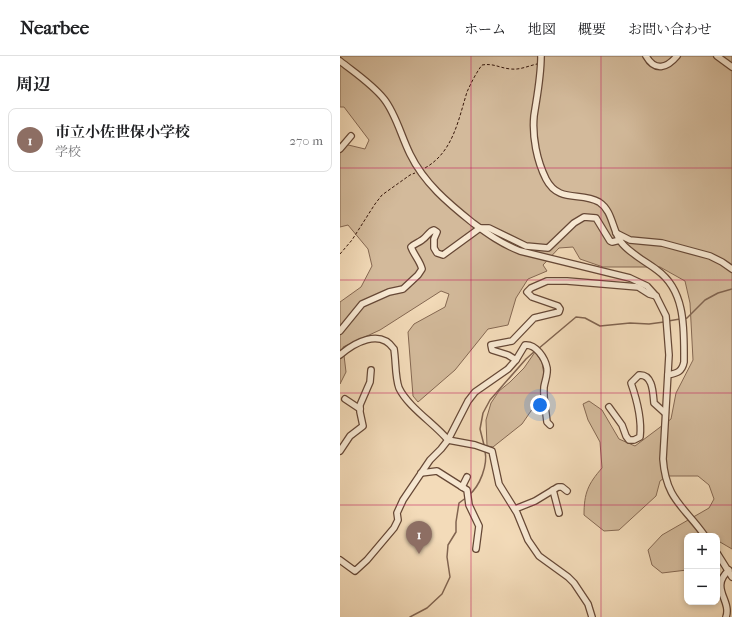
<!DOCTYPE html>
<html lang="ja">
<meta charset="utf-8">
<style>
body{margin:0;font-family:"IM FELL French Canon","Noto Serif JP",serif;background:#f6f6f6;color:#202124}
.controls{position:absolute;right:12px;bottom:12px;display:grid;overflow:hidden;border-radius:8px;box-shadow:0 2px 6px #0003}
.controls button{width:36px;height:36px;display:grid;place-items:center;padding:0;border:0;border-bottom:1px solid #e0e0e0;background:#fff;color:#202124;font:20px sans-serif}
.you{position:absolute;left:200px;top:349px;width:14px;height:14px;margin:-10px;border:3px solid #fff;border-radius:50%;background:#1a73e8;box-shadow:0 0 0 6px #1a73e833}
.badge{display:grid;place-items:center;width:26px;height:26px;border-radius:50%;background:#ea580c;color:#fff;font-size:13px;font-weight:700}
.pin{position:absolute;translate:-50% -33px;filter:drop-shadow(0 1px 2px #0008)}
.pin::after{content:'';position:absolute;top:21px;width:14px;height:12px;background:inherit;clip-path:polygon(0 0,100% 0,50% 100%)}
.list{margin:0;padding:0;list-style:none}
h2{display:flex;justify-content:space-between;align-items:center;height:52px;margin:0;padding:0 16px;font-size:17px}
h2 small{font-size:13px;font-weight:400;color:#757577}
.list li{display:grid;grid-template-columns:26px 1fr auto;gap:12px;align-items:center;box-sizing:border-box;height:64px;margin:0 8px 8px;padding:0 8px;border:1px solid #e0e0e0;border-radius:8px}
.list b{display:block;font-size:15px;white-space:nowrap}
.list p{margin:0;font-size:13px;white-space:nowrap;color:#757577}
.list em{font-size:13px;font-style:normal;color:#757577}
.map{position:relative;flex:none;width:392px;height:561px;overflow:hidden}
header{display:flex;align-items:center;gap:24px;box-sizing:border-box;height:56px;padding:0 20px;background:#fff;border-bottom:1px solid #e0e0e0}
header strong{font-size:19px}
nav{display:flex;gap:22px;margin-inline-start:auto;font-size:14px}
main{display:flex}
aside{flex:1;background:#fff}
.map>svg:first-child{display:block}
.green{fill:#d3ba9b;stroke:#856852}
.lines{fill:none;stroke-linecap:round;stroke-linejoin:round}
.stream{stroke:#816450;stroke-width:1.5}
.minor-casing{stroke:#664836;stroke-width:8}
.path{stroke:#37170a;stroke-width:1;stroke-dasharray:3 2;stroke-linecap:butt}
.minor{stroke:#f7e8d2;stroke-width:5.5}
.grid{fill:none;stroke:#c2185b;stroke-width:1;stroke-opacity:0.55}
</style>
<header>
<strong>Nearbee</strong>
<nav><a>ホーム</a><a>地図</a><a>概要</a><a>お問い合わせ</a></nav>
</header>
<main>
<aside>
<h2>周辺<small></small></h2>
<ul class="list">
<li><span class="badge" style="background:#8d6e63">1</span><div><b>市立小佐世保小学校</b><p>学校</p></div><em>270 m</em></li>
</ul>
</aside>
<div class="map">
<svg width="392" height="561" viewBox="0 0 392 561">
<rect width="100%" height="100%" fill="#f3dbb9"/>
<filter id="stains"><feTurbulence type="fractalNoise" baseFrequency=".005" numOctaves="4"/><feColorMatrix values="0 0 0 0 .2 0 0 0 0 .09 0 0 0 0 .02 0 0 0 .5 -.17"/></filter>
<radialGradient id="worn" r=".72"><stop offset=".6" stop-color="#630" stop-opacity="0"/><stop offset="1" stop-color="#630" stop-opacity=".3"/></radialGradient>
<!-- green -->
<g class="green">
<path d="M0 0H392V493L380 486 377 490V480H347V514L322 517 312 509 308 494 322 479 369 452 374 443 369 429 358 420H327L320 425 316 440 279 474 264 475 244 459C244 437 248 428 262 412L260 386 248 364 243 348 249 345 262 354 279 383 295 390 331 363 336 337 353 304 350 247 345 225 320 211H263L240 203 233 191 219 192 203 209 207 215 188 223 176 242 168 269 148 273 115 314 78 346 73 340 68 276 74 268 105 251 109 238 101 235 40 274 3 291 6 316 0 328V246L21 231 32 210 28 193 8 169 0 171V87L25 93 29 84 4 51H0Z"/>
<path d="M195 296 202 306 204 319 202 339 182 368 153 391 147 390 146 364 151 347 159 335 170 326 184 312Z"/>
</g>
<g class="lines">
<!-- stream -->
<g class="stream">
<path d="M344 263 347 262 365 244 378 237 392 233"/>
<path d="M328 265 340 263"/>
<path d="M198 293 236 261 245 262 260 270 290 267 309 268 324 266"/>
<path d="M144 389 140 373 143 357 150 344 186 303 195 295"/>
<path d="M129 439C140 430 148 409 145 395"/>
<path d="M70 561 87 552 102 538 110 521 107 501 108 489 116 476V466L119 447 127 441"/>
</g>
<defs>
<g id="minor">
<path d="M201 0C201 21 197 40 194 60 192 81 197 105 206 123 219 148 241 135 259 146 273 155 272 174 281 186 289 197 305 205 317 214 346 235 344 273 344 306 342 316 337 317 328 319"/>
<path d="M306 0C315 16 327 12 337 0"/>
<path d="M377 0 392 11"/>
<path d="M0 5C15 17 32 28 44 43 56 58 61 80 70 98 84 127 108 147 133 167 148 178 162 188 180 195L290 222 307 230 316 240 326 260 329 299 323 403C326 444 344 450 365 480"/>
<path d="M0 93 11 80"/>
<path d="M276 177 290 184 322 187 370 200 382 206 392 213"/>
<path d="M0 275 22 248 49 236 63 233 78 219 82 213C80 205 74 199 71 191 74 188 78 187 82 184 87 181 89 175 94 174L97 176 94 183V192L97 197 103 199 140 172H149L186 190 208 192 234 167 244 161 256 162 270 185 272 186 280 184"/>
<path d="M0 299C14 287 40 272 54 293 56 305 55 321 59 332 68 351 95 368 108 384L135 389 152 395 159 428 177 457 188 484 199 500 228 521 234 527 248 548 252 561"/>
<path d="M176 304 185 289C196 288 205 302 207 312 208 318 205 325 204 331 203 342 206 355 207 366L210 369"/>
<path d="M5 343 20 353"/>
<path d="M269 351 282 369 286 380 289 384H294L300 381C302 363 297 344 291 327L299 319C313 318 313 337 314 347L325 357"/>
<path d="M0 395 10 380 23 370 20 356V349L30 326 31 314"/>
<path d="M81 417 97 415 127 434 129 449 139 470 136 493"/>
<path d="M122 431 127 421"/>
<path d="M213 434 219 457"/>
<path d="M175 453 195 445 218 431H222L227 435"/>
<path d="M377 497 392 521"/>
<path d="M0 504 15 515 27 504 54 472 58 464 57 457 63 444 90 404 101 393 108 384 128 345 135 336 168 313 176 304 168 299 152 294 151 289 172 285 194 262 219 256 220 253 218 250 192 241 187 236 191 232 207 225H227L298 231 309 238 316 240"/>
<path d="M386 561C392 544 369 532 389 514"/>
</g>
</defs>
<!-- minor casing -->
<use href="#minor" class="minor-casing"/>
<!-- path -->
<g class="path">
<path d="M85 112C113 96 118 65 127 36 131 27 136 17 142 9 154 7 159 12 171 13 180 14 188 10 197 8"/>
<path d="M0 198 12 184 35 148 42 139 70 119 75 117"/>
</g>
<!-- minor -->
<use href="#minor" class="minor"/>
</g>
<!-- grid -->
<path class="grid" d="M131 0V561M261 0V561M0 112H392M0 224H392M0 337H392M0 449H392"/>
<rect width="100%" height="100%" filter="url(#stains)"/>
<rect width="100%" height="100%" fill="url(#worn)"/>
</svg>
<div class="controls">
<button>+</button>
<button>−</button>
</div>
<div class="you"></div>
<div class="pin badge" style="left:79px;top:498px;background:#8d6e63">1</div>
</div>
</main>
